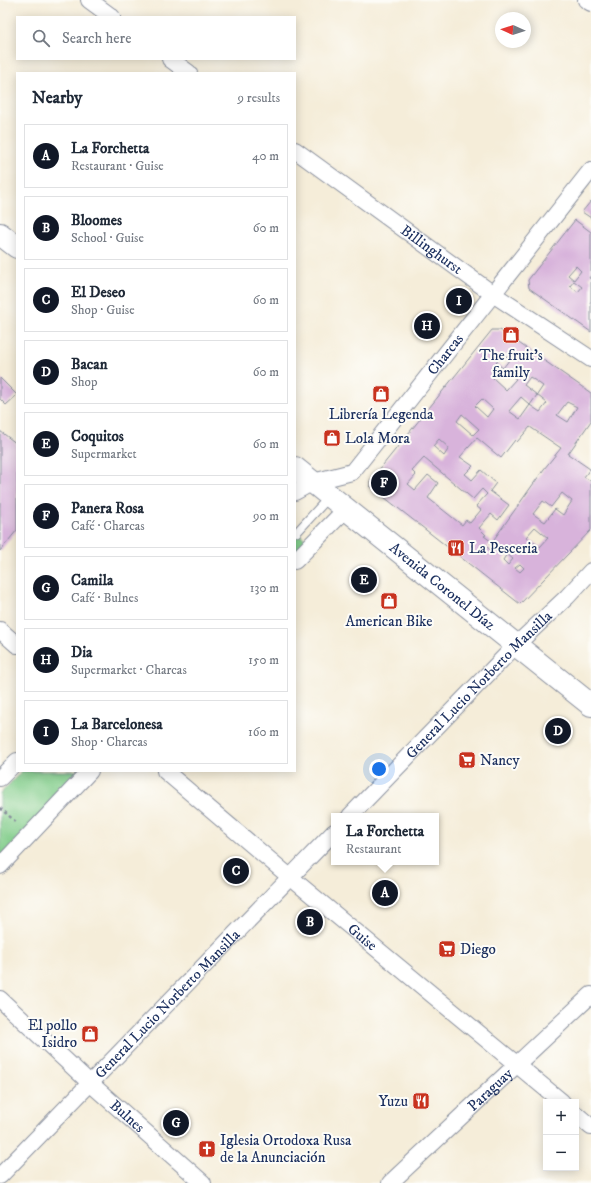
<!DOCTYPE html>
<meta charset="utf-8">
<style>
body{margin:0;font-family:"IM FELL DW Pica",serif;background:#f2f2f3;color:#1f2937}
.controls{position:absolute;right:12px;bottom:12px;display:grid;overflow:hidden;border-radius:0px;box-shadow:0 2px 10px #0003}
.controls button{width:36px;height:36px;display:grid;place-items:center;padding:0;border:0;border-bottom:1px solid #e0e1e3;background:#fff;color:#1f2937;font:20px sans-serif}
.compass{position:absolute;left:495px;top:12px;width:36px;height:36px;border-radius:50%;background:#fff;box-shadow:0 2px 10px #0003;rotate:273deg}
.you{position:absolute;left:379px;top:769px;width:14px;height:14px;margin:-10px;border:3px solid #fff;border-radius:50%;background:#1a73e8;box-shadow:0 0 0 6px #1a73e833}
.badge{display:grid;place-items:center;width:26px;height:26px;border-radius:50%;background:#111827;color:#fff;font-size:13px;font-weight:700}
.pin{position:absolute;translate:-50% -50%;border:2px solid #fff;box-shadow:0 1px 4px #0006}
.popup{position:absolute;left:331px;top:813px;width:108px;height:52px;box-sizing:border-box;display:grid;place-content:center;border-radius:0px;background:#fff;filter:drop-shadow(0 1px 3px #0005);font-size:13px;white-space:nowrap;color:#747a83}
.popup b{font-size:15px;color:#1f2937}
.popup::after{content:'';position:absolute;left:50%;top:100%;margin-left:-8px;border:8px solid transparent;border-top-color:#fff}
.list{margin:0;padding:0;list-style:none}
h2{display:flex;justify-content:space-between;align-items:center;height:52px;margin:0;padding:0 16px;font-size:17px}
h2 small{font-size:13px;font-weight:400;color:#747a83}
.list li{display:grid;grid-template-columns:26px 1fr auto;gap:12px;align-items:center;box-sizing:border-box;height:64px;margin:0 8px 8px;padding:0 8px;border:1px solid #e0e1e3;border-radius:0px}
.list b{display:block;font-size:15px;white-space:nowrap}
.list p{margin:0;font-size:13px;white-space:nowrap;color:#747a83}
.list em{font-size:13px;font-style:normal;color:#747a83}
.icon{flex:none;width:22px;height:22px;fill:none;stroke:currentColor;stroke-width:2;stroke-linecap:round;stroke-linejoin:round}
.map{position:relative;flex:none;width:591px;height:1183px;overflow:hidden}
.search{position:absolute;background:#fff;box-shadow:0 2px 10px #0003;left:16px;top:16px;width:280px;height:44px;display:flex;align-items:center;gap:10px;box-sizing:border-box;padding:0 14px;border-radius:0px;color:#747a83;font-size:15px}
.panel{position:absolute;background:#fff;box-shadow:0 2px 10px #0003;left:16px;top:72px;width:280px;height:700px;border-radius:0px}
.map>svg:first-child{display:block}
.green{fill:#82cd8b;stroke:#4e7e74}
.building{fill:#d8b3db;fill-rule:evenodd}
.lines{fill:none;stroke-linecap:round;stroke-linejoin:round}
.lane-casing{stroke:#888e9c;stroke-width:10}
.street-casing{stroke:#888e9c;stroke-width:18}
.secondary-casing{stroke:#888e9c;stroke-width:24}
.path{stroke:#888e9c;stroke-width:2.5;stroke-dasharray:3 3;stroke-linecap:butt}
.lane{stroke:#fff;stroke-width:8}
.street{stroke:#fff;stroke-width:16}
.secondary{stroke:#fff;stroke-width:22}
.labels{text-anchor:middle;stroke-width:4;stroke-linejoin:round;paint-order:stroke}
.street-label{font-size:15px;fill:#1b2f5e;stroke:#fdfcf7}
.poi-label{font-size:15px;fill:#1b2f5e;stroke:#fdfcf7;text-anchor:start}
</style>
<div class="map">
<svg width="591" height="1183" viewBox="0 0 591 1183">
<rect width="100%" height="100%" fill="#fdfcf7"/>
<filter id="ink" filterUnits="userSpaceOnUse"><feTurbulence type="fractalNoise" baseFrequency=".025" numOctaves="2"/><feDisplacementMap in="SourceGraphic" scale="8" xChannelSelector="R" yChannelSelector="G"/><feConvolveMatrix kernelMatrix="1 2 1 2 8 2 1 2 1" color-interpolation-filters="sRGB"/></filter>
<filter id="wash" filterUnits="userSpaceOnUse"><feTurbulence type="fractalNoise" baseFrequency=".012" numOctaves="4" result="noise"/><feDisplacementMap in="SourceGraphic" scale="16" xChannelSelector="R" yChannelSelector="G"/><feGaussianBlur stdDeviation="0.9" result="paint"/><feColorMatrix in="noise" values="0 0 0 0 0 0 0 0 0 0 0 0 0 0 0 0 0 1.4 0 .05"/><feComposite in="paint" operator="in"/></filter>
<g filter="url(#wash)">
<rect width="100%" height="100%" fill="#f5edd9"/>
<!-- green -->
<g class="green">
<path d="M295 531 307 541 295 553Z"/>
<path d="M22 771H84L0 858V794Z"/>
</g>
<g id="blocks">
<!-- building -->
<g class="building">
<path d="M591 201V218L582 212Z"/>
<path d="M575 220 591 232V275L589 278 591 279V301L590 303 591 304V332L529 288 528 280ZM576 266 581 271 574 280 568 275ZM574 281 582 287 578 292 570 286Z"/>
<path d="M492 330H500L591 393V421L568 454 590 469 584 477 591 481V530L520 604 370 486V481ZM503 354 510 359 503 368 496 363ZM503 368 516 379 506 390 493 378ZM530 377 543 386 537 395 524 385ZM537 395 547 403 540 412 530 405ZM521 397 530 405 520 419 509 411ZM482 399 493 409 487 417 475 406ZM567 402 577 407 568 422 557 415ZM462 414 479 429 473 435 457 421ZM530 427 561 448 544 469 492 542 498 547 493 552 487 547 492 542 484 536 486 535 479 528 491 514 498 520 509 505 490 491 496 483 481 470 472 480 465 474 473 466 460 457 477 438 501 458 515 440 517 442ZM439 439 449 448 444 456 433 446ZM424 458 473 499 482 489 487 494 476 506 481 510 470 523 466 520 462 525 428 498 438 483 428 475 415 490 408 484 416 475 412 471ZM562 493 572 501 563 515 555 509 545 522 533 514 543 501 551 507ZM535 527 548 538 540 547 526 537ZM507 554 513 559 508 565 503 560ZM520 564 524 568 520 572 515 568Z"/>
<path d="M0 378 17 395 6 405 0 399Z"/>
<path d="M0 431 17 444V530L0 551Z"/>
</g>
</g>
</g>
<g filter="url(#ink)">
<use href="#blocks" fill-opacity="0" stroke="#888e9c" stroke-width="1"/>
<g class="lines">
<defs>
<path id="lane" d="M297 532 330 496"/>
<g id="street">
<path d="M89 0 112 17"/>
<path d="M586 0 591 3"/>
<path d="M170 59 189 73"/>
<path id="s1" d="M295 150 493 294 591 359"/>
<path id="s2" d="M295 492 313 482 352 472 591 170"/>
<path d="M295 561 346 509"/>
<path d="M0 630 17 645"/>
<path id="s3" d="M165 771 290 877 562 1102"/>
<path d="M0 778 17 761"/>
<path id="s4" d="M350 816 516 645 567 597 591 571"/>
<path d="M0 866 90 771"/>
<path id="s5" d="M0 999 90 1083 203 1183"/>
<path d="M576 1114 591 1127"/>
<path id="s6" d="M0 1176 334 832"/>
<path id="s7" d="M390 1183 591 995"/>
</g>
<g id="secondary">
<path d="M0 234 17 247"/>
<path id="s8" d="M295 468 591 705"/>
</g>
</defs>
<!-- lane casing -->
<use href="#lane" class="lane-casing"/>
<!-- street casing -->
<use href="#street" class="street-casing"/>
<!-- secondary casing -->
<use href="#secondary" class="secondary-casing"/>
<!-- path -->
<path class="path" d="M0 808 16 822"/>
<!-- lane -->
<use href="#lane" class="lane"/>
<!-- street -->
<use href="#street" class="street"/>
<!-- secondary -->
<use href="#secondary" class="secondary"/>
</g>
</g>
<!-- icons -->
<defs>
<symbol id="shop-square" viewBox="-11 -11 22 22"><rect x="-9" y="-9" width="18" height="18" rx="4" fill="#c8321e" stroke="#fdfcf7"/><path d="M-5-2.5h2.3a2.7 3.5 0 0 1 5.4 0H5L5.5 6h-11ZM-1.5-2.5h3a1.5 2.3 0 0 0-3 0Z" fill="#fff"/></symbol>
<symbol id="restaurant-square" viewBox="-11 -11 22 22"><rect x="-9" y="-9" width="18" height="18" rx="4" fill="#c8321e" stroke="#fdfcf7"/><path d="M-5-6h1v4h1v-4h1v4h1v-4h1v5L-1.5 .5V6h-2V.5L-5-1ZM5-6V6H3V1.5H1.5Q1.5-4 5-6Z" fill="#fff"/></symbol>
<symbol id="supermarket-square" viewBox="-11 -11 22 22"><rect x="-9" y="-9" width="18" height="18" rx="4" fill="#c8321e" stroke="#fdfcf7"/><path d="M-6-5.5h2.5l.6 2H6L4.5 2H-2.5L-4.4-4H-6ZM-1.5 3.2a1.3 1.3 0 1 0 .1 0ZM3 3.2a1.3 1.3 0 1 0 .1 0Z" fill="#fff"/></symbol>
<symbol id="church-square" viewBox="-11 -11 22 22"><rect x="-9" y="-9" width="18" height="18" rx="4" fill="#c8321e" stroke="#fdfcf7"/><path d="M-1.2-6h2.4v3.5h3.3v2.4h-3.3V6h-2.4V-.1h-3.3v-2.4h3.3Z" fill="#fff"/></symbol>
</defs>
<g fill-rule="evenodd">
<use href="#shop-square" x="501" y="325" width="20" height="20"/>
<use href="#shop-square" x="371" y="384" width="20" height="20"/>
<use href="#shop-square" x="322" y="428" width="20" height="20"/>
<use href="#restaurant-square" x="446" y="538" width="20" height="20"/>
<use href="#shop-square" x="379" y="591" width="20" height="20"/>
<use href="#supermarket-square" x="457" y="750" width="20" height="20"/>
<use href="#supermarket-square" x="437" y="939" width="20" height="20"/>
<use href="#shop-square" x="80" y="1024" width="20" height="20"/>
<use href="#restaurant-square" x="411" y="1091" width="20" height="20"/>
<use href="#church-square" x="197" y="1139" width="20" height="20"/>
</g>
<g class="labels">
<!-- street labels -->
<g class="street-label">
<text dy="5" stroke="none"><textPath href="#s1" startOffset="169">Billinghurst</textPath></text>
<text dy="5" stroke="none"><textPath href="#s2" startOffset="211">Charcas</textPath></text>
<text dy="5" stroke="none"><textPath href="#s8" startOffset="189">Avenida Coronel Díaz</textPath></text>
<text dy="5" stroke="none"><textPath href="#s4" startOffset="184">General Lucio Norberto Mansilla</textPath></text>
<text dy="5" stroke="none"><textPath href="#s3" startOffset="258">Guise</textPath></text>
<text dy="5" stroke="none"><textPath href="#s6" startOffset="240">General Lucio Norberto Mansilla</textPath></text>
<text dy="5" stroke="none"><textPath href="#s7" startOffset="137">Paraguay</textPath></text>
<text dy="5" stroke="none"><textPath href="#s5" startOffset="173">Bulnes</textPath></text>
</g>
<!-- poi labels -->
<g class="poi-label">
<text x="511" y="360" text-anchor="middle">The fruit's<tspan x="511" dy="17">family</tspan></text>
<text x="381" y="419" text-anchor="middle">Librería Legenda</text>
<text x="345" y="443">Lola Mora</text>
<text x="469" y="553">La Pesceria</text>
<text x="389" y="626" text-anchor="middle">American Bike</text>
<text x="480" y="765">Nancy</text>
<text x="460" y="954">Diego</text>
<text x="77" y="1030" text-anchor="end">El pollo<tspan x="77" dy="17">Isidro</tspan></text>
<text x="408" y="1106" text-anchor="end">Yuzu</text>
<text x="220" y="1145">Iglesia Ortodoxa Rusa<tspan x="220" dy="17">de la Anunciación</tspan></text>
</g>
</g>
</svg>
<div class="controls">
<button>+</button>
<button>−</button>
</div>
<svg class="compass" viewBox="-18 -18 36 36"><path d="M0-13l5 13h-10z" fill="#e53935"/><path d="M0 13l5-13h-10z" fill="#747a83"/></svg>
<div class="you"></div>
<div class="pin badge" style="left:385px;top:893px">A</div>
<div class="popup"><b>La Forchetta</b>Restaurant</div>
<div class="pin badge" style="left:310px;top:922px">B</div>
<div class="pin badge" style="left:236px;top:871px">C</div>
<div class="pin badge" style="left:558px;top:731px">D</div>
<div class="pin badge" style="left:364px;top:580px">E</div>
<div class="pin badge" style="left:384px;top:483px">F</div>
<div class="pin badge" style="left:176px;top:1123px">G</div>
<div class="pin badge" style="left:427px;top:326px">H</div>
<div class="pin badge" style="left:459px;top:301px">I</div>
<div class="search"><svg class="icon" aria-label="search" viewBox="0 0 24 24"><circle cx="10" cy="10" r="6"/><path d="M15 15l6 6"/></svg>Search here</div>
<section class="panel">
<h2>Nearby<small>9 results</small></h2>
<ul class="list">
<li><span class="badge">A</span><div><b>La Forchetta</b><p>Restaurant · Guise</p></div><em>40 m</em></li>
<li><span class="badge">B</span><div><b>Bloomes</b><p>School · Guise</p></div><em>60 m</em></li>
<li><span class="badge">C</span><div><b>El Deseo</b><p>Shop · Guise</p></div><em>60 m</em></li>
<li><span class="badge">D</span><div><b>Bacan</b><p>Shop</p></div><em>60 m</em></li>
<li><span class="badge">E</span><div><b>Coquitos</b><p>Supermarket</p></div><em>60 m</em></li>
<li><span class="badge">F</span><div><b>Panera Rosa</b><p>Café · Charcas</p></div><em>90 m</em></li>
<li><span class="badge">G</span><div><b>Camila</b><p>Café · Bulnes</p></div><em>130 m</em></li>
<li><span class="badge">H</span><div><b>Dia</b><p>Supermarket · Charcas</p></div><em>150 m</em></li>
<li><span class="badge">I</span><div><b>La Barcelonesa</b><p>Shop · Charcas</p></div><em>160 m</em></li>
</ul>
</section>
</div>
